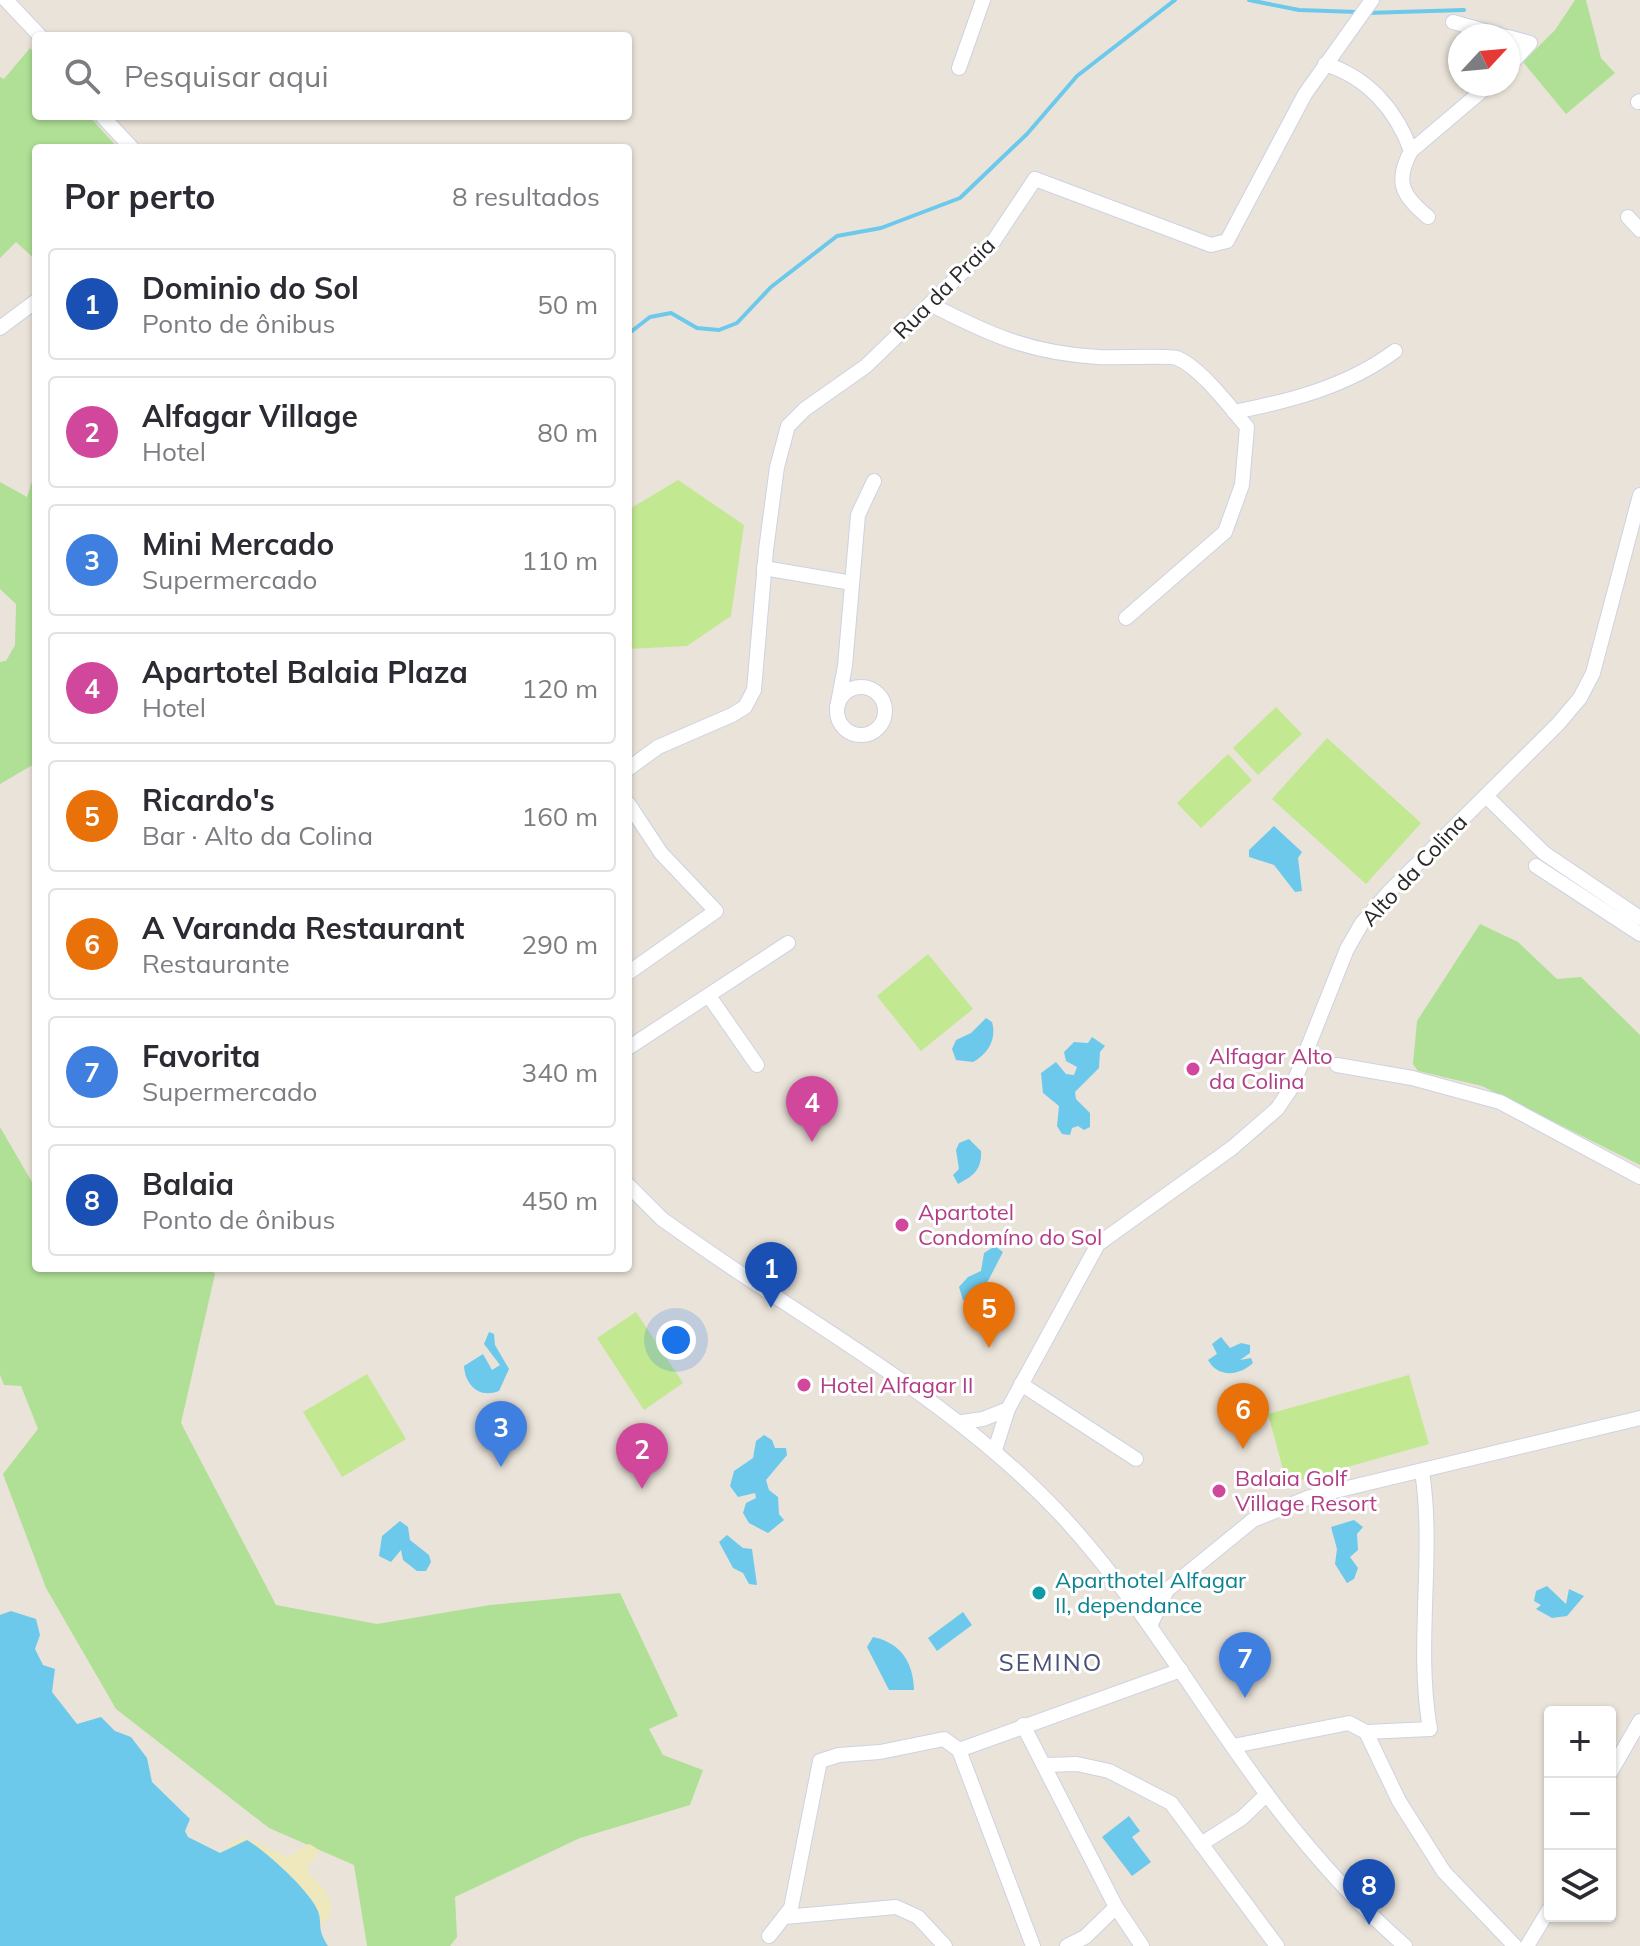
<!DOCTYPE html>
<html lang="pt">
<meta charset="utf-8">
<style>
body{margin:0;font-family:Mulish,sans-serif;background:#f7f7f7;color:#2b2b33}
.controls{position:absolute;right:24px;bottom:24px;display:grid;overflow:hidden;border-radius:8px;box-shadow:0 2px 6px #0004}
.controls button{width:72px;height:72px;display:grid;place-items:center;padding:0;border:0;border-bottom:2px solid #e1e1e2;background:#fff;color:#2b2b33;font:40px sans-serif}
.compass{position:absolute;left:1448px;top:24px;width:72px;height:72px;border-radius:50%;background:#fff;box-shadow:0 2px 6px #0004;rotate:64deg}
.you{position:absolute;left:676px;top:1340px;width:28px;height:28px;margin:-20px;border:6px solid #fff;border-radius:50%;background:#1a73e8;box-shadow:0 0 0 12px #1a73e833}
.badge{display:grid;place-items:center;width:52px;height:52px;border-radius:50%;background:#ea580c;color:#fff;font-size:26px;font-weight:700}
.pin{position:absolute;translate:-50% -66px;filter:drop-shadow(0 2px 4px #0008)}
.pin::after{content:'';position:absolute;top:42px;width:28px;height:24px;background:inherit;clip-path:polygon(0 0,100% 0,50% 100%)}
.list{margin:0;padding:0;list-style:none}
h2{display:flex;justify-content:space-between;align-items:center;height:104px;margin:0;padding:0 32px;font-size:34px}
h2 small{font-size:26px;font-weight:400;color:#7c7c81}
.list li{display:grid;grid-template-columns:52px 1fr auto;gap:24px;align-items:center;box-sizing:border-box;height:112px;margin:0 16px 16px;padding:0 16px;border:2px solid #e1e1e2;border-radius:8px}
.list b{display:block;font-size:30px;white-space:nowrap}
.list p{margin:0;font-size:26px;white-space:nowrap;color:#7c7c81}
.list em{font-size:26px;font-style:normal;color:#7c7c81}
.icon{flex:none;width:44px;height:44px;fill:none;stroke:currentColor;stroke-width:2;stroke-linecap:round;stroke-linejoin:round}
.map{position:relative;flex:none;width:1640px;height:1946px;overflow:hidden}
.search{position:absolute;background:#fff;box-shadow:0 2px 6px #0004;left:32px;top:32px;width:600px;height:88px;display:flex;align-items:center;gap:20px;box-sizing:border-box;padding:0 28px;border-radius:8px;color:#7c7c81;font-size:30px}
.panel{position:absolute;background:#fff;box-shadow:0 2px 6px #0004;left:32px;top:144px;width:600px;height:1128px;border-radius:8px}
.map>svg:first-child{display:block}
.green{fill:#afe096}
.sand{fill:#efe8bc}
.pitch{fill:#c2e891}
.water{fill:#6dc9eb}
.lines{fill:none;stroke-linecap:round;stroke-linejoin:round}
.stream{stroke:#6dc9eb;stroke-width:4}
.minor-casing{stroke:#ced2e1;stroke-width:16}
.minor{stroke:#fff;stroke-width:14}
.hotel-dot{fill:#d1479c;stroke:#fff;stroke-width:3}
.culture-dot{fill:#0f9aa8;stroke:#fff;stroke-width:3}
.labels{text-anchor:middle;stroke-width:6;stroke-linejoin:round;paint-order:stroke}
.street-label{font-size:22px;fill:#282828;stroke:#fff}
.hotel-label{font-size:22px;fill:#b23c85;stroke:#fff;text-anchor:start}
.culture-label{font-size:22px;fill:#0d838f;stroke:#fff;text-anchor:start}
.neighbourhood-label{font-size:24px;letter-spacing:2px;fill:#495177;stroke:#fff}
</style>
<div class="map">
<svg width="1640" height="1946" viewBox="0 0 1640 1946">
<rect width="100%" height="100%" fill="#eae3d9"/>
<!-- green -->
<g class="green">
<path d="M1575 0H1586L1601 58 1615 73 1566 114 1523 62 1555 30Z"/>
<path d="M30 48 36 55V116H89L118 148H36V260L16 242 0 258V77L4 79Z"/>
<path d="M36 469V763L0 784V662L6 661 15 645 16 604 0 589V482L27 497Z"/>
<path d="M1480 924 1518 942 1557 979 1581 977 1640 1035V1165L1482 1086 1418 1071 1413 1064 1417 1021Z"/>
<path d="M0 1127 36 1189V1268H209L215 1274 181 1423 276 1605 377 1624 490 1605 620 1593 678 1716 649 1729 663 1755 703 1770 690 1805 580 1838 455 1897 457 1937 450 1946H367L354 1865 269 1828 116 1709 46 1588 3 1474 38 1429 21 1386 4 1385 0 1375Z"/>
</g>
<!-- sand -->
<path class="sand" d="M245 1837 287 1857 309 1844 316 1848 318 1856 308 1864 307 1872C322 1886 343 1905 323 1924L227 1845Z"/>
<!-- pitch -->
<g class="pitch">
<path d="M678 480 744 525 731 616 687 646 628 649V510Z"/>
<path d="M1276 707 1302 734 1258 775 1233 748Z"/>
<path d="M1327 738 1421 823 1366 884 1272 799Z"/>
<path d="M1228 754 1252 780 1201 828 1177 803Z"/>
<path d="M928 954 973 1009 921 1051 877 996Z"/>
<path d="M636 1312 683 1383 644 1410 597 1338Z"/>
<path d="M367 1374 406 1439 342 1477 303 1412Z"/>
<path d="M1409 1375 1429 1444 1287 1484 1268 1414Z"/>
</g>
<!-- water -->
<g class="water">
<path d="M1274 826 1302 852 1298 858 1302 891 1295 892 1274 865 1249 857V850Z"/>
<path d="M986 1018 992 1022C997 1039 988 1054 973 1062L956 1060 952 1049 956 1040 971 1033Z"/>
<path d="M1092 1037 1105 1046 1100 1052 1099 1068 1075 1092 1076 1099 1090 1113V1127L1084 1130 1078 1126 1072 1128 1070 1135 1062 1134 1057 1126 1059 1106 1043 1093 1041 1073 1056 1062 1066 1074 1074 1075 1077 1067 1066 1061 1064 1052 1074 1042 1088 1043Z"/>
<path d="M969 1139 981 1151C982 1170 973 1176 958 1184L953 1175 959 1169 956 1150 959 1143Z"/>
<path d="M995 1246 1003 1252 975 1306 963 1300 959 1287 968 1277 981 1271 984 1253Z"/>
<path d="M489 1332 494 1334 495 1345 509 1369 499 1391C478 1399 465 1384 464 1366L483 1354 492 1370 500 1365 484 1344Z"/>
<path d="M1221 1337 1230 1348 1241 1343 1250 1345V1353L1240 1360 1251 1358 1253 1363C1239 1376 1218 1378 1208 1360L1217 1354 1212 1344Z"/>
<path d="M764 1435 772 1440 775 1448H786L787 1455 766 1480 769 1490 778 1497 779 1514 784 1520 768 1533 749 1523 743 1513 746 1503 756 1498 755 1493 738 1497 730 1486 734 1471 753 1458 756 1441Z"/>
<path d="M1354 1520 1363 1527 1357 1534 1358 1550 1350 1557 1358 1568 1354 1579 1347 1583 1335 1564 1337 1549 1331 1527Z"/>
<path d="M400 1521 408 1527 410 1540 429 1555 431 1562 426 1571H417L403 1560 401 1550 391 1562 379 1556 382 1536Z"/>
<path d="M727 1535 743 1548 752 1549 757 1585 749 1584 743 1573 733 1568 719 1542Z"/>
<path d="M1547 1586 1566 1604 1569 1589 1584 1596 1567 1616 1552 1618 1536 1609 1541 1605 1534 1601 1536 1591Z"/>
<path d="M11 1611 36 1619 40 1635 35 1649 43 1665 55 1669 52 1692 77 1724 101 1717 115 1731 131 1737 147 1758 152 1782 190 1819 185 1831 188 1837 220 1853 247 1840C266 1851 310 1891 318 1911 323 1926 316 1927 328 1946H0V1615Z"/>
<path d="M963 1612 972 1625 937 1651 928 1638Z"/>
<path d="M873 1637C901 1643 913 1662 914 1690H889L867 1647Z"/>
<path d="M1129 1816 1140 1831 1132 1837 1151 1862 1132 1876 1102 1837Z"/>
</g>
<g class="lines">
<!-- stream -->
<g class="stream">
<path d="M1249 0 1299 10 1357 12"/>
<path d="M1366 13 1464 10"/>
<path d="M628 334 650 317 671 313 697 328 719 330 737 323 771 287 837 236 881 228 960 198 1027 134 1077 76 1175 0"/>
</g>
<defs>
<g id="minor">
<path d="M6 0 40 36"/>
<path d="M1453 22 1503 36"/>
<path d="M1508 37 1530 43 1508 67"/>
<path d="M1325 64C1367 77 1396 109 1411 151L1490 84"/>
<path d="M959 68 983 0"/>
<path d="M1638 102 1640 101"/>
<path d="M102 116 132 148"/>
<path d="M1411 151C1395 181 1401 195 1428 217"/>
<path d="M1628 217 1640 230"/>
<path d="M930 304C990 335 1030 353 1098 357 1112 358 1170 355 1177 358 1201 368 1230 407 1247 427L1242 485 1225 532 1126 618"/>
<path d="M0 328 36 301"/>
<path d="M1234 412C1291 401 1348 386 1395 351"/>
<path d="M764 568 852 583"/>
<circle cx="861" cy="711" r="24"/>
<path d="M837 708 845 666 858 515 874 481"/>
<path d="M628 769 658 747 732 715 745 707 754 690 766 550 777 467 788 426 805 409 866 366 930 304 993 242 1035 179 1211 245 1227 241 1305 94 1372 0"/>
<path d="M1486 796 1544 853 1640 918"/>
<path d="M628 803 661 853 716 911 628 973"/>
<path d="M1536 866 1640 934"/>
<path d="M709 996 757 1065"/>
<path d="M628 1048 788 943"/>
<path d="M1337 1065 1412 1078 1500 1102 1640 1177"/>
<path d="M628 1185 662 1219 686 1236C814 1327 954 1400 1063 1517 1145 1606 1204 1713 1278 1809 1316 1858 1358 1905 1405 1946"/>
<path d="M1021 1384 1136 1459"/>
<path d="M962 1422 983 1419 1008 1409"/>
<path d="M995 1450 1008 1409 1098 1244 1232 1148 1277 1109 1292 1087 1347 949 1362 923 1389 892 1558 724 1580 698 1593 673 1640 495"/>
<path d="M1129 1599 1167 1590 1253 1520 1310 1497 1640 1418"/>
<path d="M1150 1626 1167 1590"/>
<path d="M1023 1725 1116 1907 1142 1946"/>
<path d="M1366 1732 1430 1729C1415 1643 1435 1556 1422 1471"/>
<path d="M1233 1746 1349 1723 1366 1732 1399 1801 1444 1872 1515 1946"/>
<path d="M959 1750 1181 1670"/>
<path d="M1045 1765 1077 1764 1109 1771 1171 1803 1277 1946"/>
<path d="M1610 1773 1640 1721"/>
<path d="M1201 1844 1242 1818 1267 1794"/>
<path d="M784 1917 896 1907 918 1917 945 1946"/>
<path d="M769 1936 791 1908 820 1761 839 1755 880 1752 944 1739 959 1750 1033 1946"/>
<path d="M1067 1946 1085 1937 1116 1907"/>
<path d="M1527 1946 1550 1908"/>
</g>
</defs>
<!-- minor casing -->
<use href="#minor" class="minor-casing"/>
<!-- minor -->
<use href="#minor" class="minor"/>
</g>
<!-- markers -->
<g class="hotel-dot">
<circle cx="1193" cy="1069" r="8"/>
<circle cx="902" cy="1225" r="8"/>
<circle cx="804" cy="1385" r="8"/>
<circle cx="1219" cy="1491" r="8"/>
</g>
<circle class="culture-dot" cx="1039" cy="1593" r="8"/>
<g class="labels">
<!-- street labels -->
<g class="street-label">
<text transform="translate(944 288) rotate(-45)" y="8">Rua da Praia</text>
<text transform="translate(1414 870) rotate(-47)" y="8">Alto da Colina</text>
</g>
<!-- hotel labels -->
<g class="hotel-label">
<text x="1209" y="1064">Alfagar Alto<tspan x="1209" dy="25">da Colina</tspan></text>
<text x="918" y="1220">Apartotel<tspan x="918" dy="25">Condomíno do Sol</tspan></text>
<text x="820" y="1393">Hotel Alfagar II</text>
<text x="1235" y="1486">Balaia Golf<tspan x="1235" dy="25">Village Resort</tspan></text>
</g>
<!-- culture labels -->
<g class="culture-label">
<text x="1055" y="1588">Aparthotel Alfagar<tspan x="1055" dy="25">II, dependance</tspan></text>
</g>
<!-- neighbourhood labels -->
<g class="neighbourhood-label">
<text x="1051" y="1671">SEMINO</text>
</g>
</g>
</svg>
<div class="controls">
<button>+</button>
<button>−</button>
<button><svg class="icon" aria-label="layers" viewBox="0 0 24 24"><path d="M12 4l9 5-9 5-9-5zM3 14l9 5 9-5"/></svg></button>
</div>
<svg class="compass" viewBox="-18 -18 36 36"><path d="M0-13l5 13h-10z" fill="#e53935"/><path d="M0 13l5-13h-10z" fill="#7c7c81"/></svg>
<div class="you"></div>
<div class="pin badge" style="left:771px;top:1308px;background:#1a4fb4">1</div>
<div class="pin badge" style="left:642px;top:1489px;background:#d1479c">2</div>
<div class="pin badge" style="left:501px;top:1467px;background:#3f7fe0">3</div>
<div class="pin badge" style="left:812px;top:1142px;background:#d1479c">4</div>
<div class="pin badge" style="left:989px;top:1348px;background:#e8710a">5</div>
<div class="pin badge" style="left:1243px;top:1449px;background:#e8710a">6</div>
<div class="pin badge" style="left:1245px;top:1698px;background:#3f7fe0">7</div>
<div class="pin badge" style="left:1369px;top:1925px;background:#1a4fb4">8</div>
<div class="search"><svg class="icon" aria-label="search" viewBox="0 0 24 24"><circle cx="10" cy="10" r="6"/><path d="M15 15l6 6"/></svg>Pesquisar aqui</div>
<section class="panel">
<h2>Por perto<small>8 resultados</small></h2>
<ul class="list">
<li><span class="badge" style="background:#1a4fb4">1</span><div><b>Dominio do Sol</b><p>Ponto de ônibus</p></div><em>50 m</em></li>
<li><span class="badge" style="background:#d1479c">2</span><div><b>Alfagar Village</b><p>Hotel</p></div><em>80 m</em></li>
<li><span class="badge" style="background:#3f7fe0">3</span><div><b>Mini Mercado</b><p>Supermercado</p></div><em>110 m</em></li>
<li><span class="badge" style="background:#d1479c">4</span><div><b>Apartotel Balaia Plaza</b><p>Hotel</p></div><em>120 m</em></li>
<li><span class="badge" style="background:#e8710a">5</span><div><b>Ricardo's</b><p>Bar · Alto da Colina</p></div><em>160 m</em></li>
<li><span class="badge" style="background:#e8710a">6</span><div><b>A Varanda Restaurant</b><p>Restaurante</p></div><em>290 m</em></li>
<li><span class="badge" style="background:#3f7fe0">7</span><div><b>Favorita</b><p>Supermercado</p></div><em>340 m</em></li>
<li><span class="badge" style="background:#1a4fb4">8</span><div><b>Balaia</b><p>Ponto de ônibus</p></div><em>450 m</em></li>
</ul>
</section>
</div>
